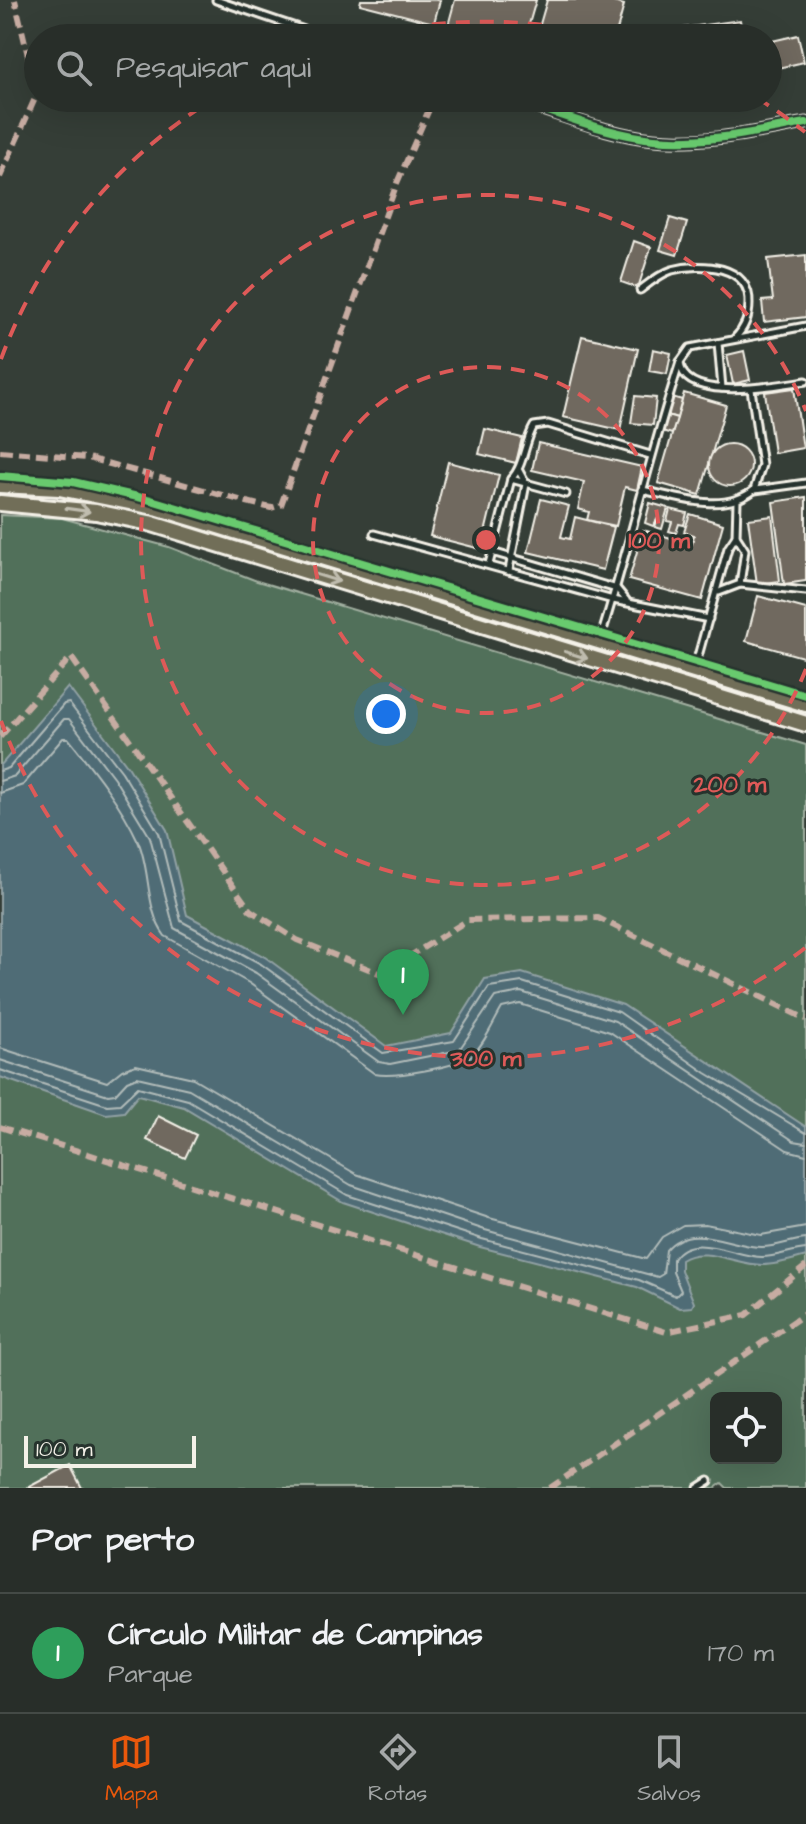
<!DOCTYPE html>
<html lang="pt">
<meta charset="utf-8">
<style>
body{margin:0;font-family:"Architects Daughter",sans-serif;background:#343a35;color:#f1f3f6}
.controls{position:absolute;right:24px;bottom:24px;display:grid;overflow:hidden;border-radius:12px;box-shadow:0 8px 32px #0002}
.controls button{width:72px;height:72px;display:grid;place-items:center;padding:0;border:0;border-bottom:2px solid #444a46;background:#282e29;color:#f1f3f6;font:40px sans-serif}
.scale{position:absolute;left:24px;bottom:20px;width:172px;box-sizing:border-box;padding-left:8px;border:4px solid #f4f1e8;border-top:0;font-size:22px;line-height:28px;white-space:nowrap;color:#f4f1e8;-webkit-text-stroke:6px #26332d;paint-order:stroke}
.you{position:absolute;left:386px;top:714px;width:28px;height:28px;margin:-20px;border:6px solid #fff;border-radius:50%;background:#1a73e8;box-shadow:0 0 0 12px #1a73e833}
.badge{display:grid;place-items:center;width:52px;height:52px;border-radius:50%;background:#ea580c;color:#fff;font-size:26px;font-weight:700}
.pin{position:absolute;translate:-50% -66px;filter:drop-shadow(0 2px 4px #0008)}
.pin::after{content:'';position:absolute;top:42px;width:28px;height:24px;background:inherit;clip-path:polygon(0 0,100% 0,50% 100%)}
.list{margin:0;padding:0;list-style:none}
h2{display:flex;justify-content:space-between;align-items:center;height:104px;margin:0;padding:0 32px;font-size:34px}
h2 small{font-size:26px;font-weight:400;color:#a5a8a8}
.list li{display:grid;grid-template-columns:52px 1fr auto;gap:24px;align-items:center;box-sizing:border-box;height:120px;padding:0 32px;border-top:2px solid #444a46}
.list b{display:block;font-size:30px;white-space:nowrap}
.list p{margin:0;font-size:26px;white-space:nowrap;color:#a5a8a8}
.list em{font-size:26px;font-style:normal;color:#a5a8a8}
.icon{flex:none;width:44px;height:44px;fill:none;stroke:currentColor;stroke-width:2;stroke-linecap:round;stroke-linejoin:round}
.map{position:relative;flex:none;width:806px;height:1488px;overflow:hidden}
.search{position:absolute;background:#282e29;box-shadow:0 8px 32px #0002;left:24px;right:24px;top:24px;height:88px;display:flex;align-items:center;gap:20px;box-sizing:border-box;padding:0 28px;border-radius:44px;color:#a5a8a8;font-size:30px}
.sheet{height:224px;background:#282e29}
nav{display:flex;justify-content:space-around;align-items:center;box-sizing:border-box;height:112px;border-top:2px solid #444a46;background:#282e29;font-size:22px;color:#a5a8a8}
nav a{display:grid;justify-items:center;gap:4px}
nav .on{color:#ea580c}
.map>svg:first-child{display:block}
.green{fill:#51705a;stroke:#a2b0a1;stroke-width:2;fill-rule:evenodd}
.water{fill:#4f6c76;stroke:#91a1a4;stroke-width:2}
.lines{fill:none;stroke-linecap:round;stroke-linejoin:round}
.shore{stroke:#b2bcba;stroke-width:2}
.building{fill:#70695e;stroke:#f4f1e8;stroke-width:2}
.service-casing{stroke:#f4f1e8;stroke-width:11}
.minor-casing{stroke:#f4f1e8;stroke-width:15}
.primary-casing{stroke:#f4f1e8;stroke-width:20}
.service{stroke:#26332d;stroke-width:5}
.minor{stroke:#26332d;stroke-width:9}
.primary{stroke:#716e59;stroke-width:14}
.quiet{stroke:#c7aca2;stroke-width:6;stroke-dasharray:12 6;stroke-linecap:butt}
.cycleway-casing{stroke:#26332d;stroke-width:13}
.cycleway{stroke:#67ca6e;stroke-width:8}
.oneway{stroke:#c0bdaf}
.ring{fill:none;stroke:#de5a58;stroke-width:4;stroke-dasharray:14 10}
.centre{fill:#de5a58;stroke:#26332d;stroke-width:4}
.ring-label{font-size:24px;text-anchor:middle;font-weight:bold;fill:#de5a58;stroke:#26332d;stroke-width:6;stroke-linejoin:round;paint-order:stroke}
</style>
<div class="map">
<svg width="806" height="1488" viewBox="0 0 806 1488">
<rect width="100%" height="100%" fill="#353e37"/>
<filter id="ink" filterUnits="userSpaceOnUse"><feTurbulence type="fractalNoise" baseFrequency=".0125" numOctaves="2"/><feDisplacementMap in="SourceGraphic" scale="16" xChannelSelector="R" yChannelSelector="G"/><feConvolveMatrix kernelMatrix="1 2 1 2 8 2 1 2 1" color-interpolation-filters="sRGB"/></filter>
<g filter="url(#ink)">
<!-- green -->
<path class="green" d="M0 515 62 518 169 547 257 581 806 745V1488H727L722 1483 715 1488H0ZM716 1398H776V1458H716Z"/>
<!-- water -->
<path class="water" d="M68 687 129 768 167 830 187 915 265 957 386 1046 451 1033 485 979 522 973 623 1005 806 1127V1256C792 1260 777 1265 762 1265 736 1265 704 1245 681 1260V1270L694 1303 692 1307 680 1308 637 1287 480 1247 343 1202 184 1107 138 1095 124 1112 106 1114 0 1077V766Z"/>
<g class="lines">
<!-- shore -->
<g class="shore">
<path d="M0 771 9 768 64 704 69 703 122 772 159 833 181 921 261 964 383 1053 454 1041 489 987 522 982 619 1012 706 1073 806 1133"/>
<path d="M0 781 15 776 64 719H69L114 778 150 837 174 928 256 973 379 1062 390 1064 459 1050 495 997 521 992 615 1021 794 1141 806 1143"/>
<path d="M0 793 23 785 63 738H68C93 769 121 804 138 841 151 870 145 910 165 936L249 983 375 1074C392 1078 459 1067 472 1055 485 1043 493 1023 502 1008L520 1004 610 1032 787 1150 806 1155"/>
<path d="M0 1048 107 1082 122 1070 136 1065 193 1078 356 1174 489 1218 646 1259 662 1237 683 1225 705 1224 761 1235 806 1227"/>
<path d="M0 1060 108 1095 115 1094 127 1081 137 1077 189 1089 351 1185 485 1230 658 1277 663 1274 666 1250C692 1220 730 1247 762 1247 777 1247 791 1240 806 1239"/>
<path d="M0 1070 107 1105 120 1104 138 1087 188 1100 347 1195 482 1239 639 1280 676 1296 681 1291 673 1272V1259C691 1230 736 1257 762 1257 777 1257 791 1250 806 1249"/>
</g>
</g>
<!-- building -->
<g class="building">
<path d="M361 0H440L434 23 360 4Z"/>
<path d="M455 0H536L525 38H464L446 33Z"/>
<path d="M547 0H606L624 5 615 38H536Z"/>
<path d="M740 20 743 38H684L682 28Z"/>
<path d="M798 35 804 62 778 68 772 41Z"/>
<path d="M670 218 687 223 677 255 660 250Z"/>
<path d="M634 241 651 247 638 288 621 282Z"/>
<path d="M806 255V317L764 322 762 301 773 300 768 259Z"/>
<path d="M582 336 638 349 620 430 563 417Z"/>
<path d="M653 349 671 353 667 374 649 371Z"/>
<path d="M744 351 750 380 733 384 727 355Z"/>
<path d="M794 388 803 448 774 453 765 392Z"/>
<path d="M684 393 726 405 700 495 658 483Z"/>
<path d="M635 396 656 398 653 425 631 423Z"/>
<path d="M672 397 682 400 677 418 667 415Z"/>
<path d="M667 415 677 418 672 434 662 431Z"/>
<path d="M485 429 522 438 516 463 479 454Z"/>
<path d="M538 443 642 467 637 490 625 487 616 526 587 520 589 512 578 509 584 482 532 470Z"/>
<circle cx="730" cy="465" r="21"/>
<path d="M448 462 499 475 481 549 430 536Z"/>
<path d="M806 497V581L784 584 773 502Z"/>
<path d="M541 499 569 506 561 537 570 539 575 517 614 527 603 570 528 552Z"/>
<path d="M650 503 668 508 662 529 655 527 658 518 653 526 645 523Z"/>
<path d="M670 509 687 513 684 525 679 524 676 533 669 531 672 522 667 521Z"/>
<path d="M690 514 723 524 702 600 629 580 643 530 692 544 694 535 684 532Z"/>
<path d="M772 516 780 581 757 584 748 519Z"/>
<path d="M758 596 806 609V658L746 641Z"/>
<path d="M158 1116 196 1135 185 1158 147 1140Z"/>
<path d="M70 1465 82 1488H27Z"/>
</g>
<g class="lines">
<defs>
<g id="service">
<path d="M216 0 328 38"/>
<path d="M640 290C649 283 660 274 672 270 701 262 751 265 749 304 749 317 744 329 735 338"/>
<path d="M806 326 690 348 680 362C682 404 778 385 806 381"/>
<path d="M718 343 722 388"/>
<path d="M511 479 566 494"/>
<path d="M642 490C677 497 723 515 754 490L762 465 751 389"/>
<path d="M755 490 806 483"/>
<path d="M374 534 613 600 709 619"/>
<path d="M492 552 617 589 626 600"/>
<path d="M489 564 511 479C524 466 524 443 534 426L548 424 650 455"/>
<path d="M509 570 526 484 519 471"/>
<path d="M740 584 806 591"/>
<path d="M719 592 740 584 745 550 736 536"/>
<path d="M600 640C629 548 650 454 680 362"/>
<path d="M695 667 728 548 736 536 737 501"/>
<path d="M698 1488 709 1481"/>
</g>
<path id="minor" d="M506 98C555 111 603 134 654 139 704 144 756 132 806 123"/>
<g id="primary">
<path d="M0 485 59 488 159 508 806 704"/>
<path d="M0 503 96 512 149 523 806 724"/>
</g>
</defs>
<!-- service casing -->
<use href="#service" class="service-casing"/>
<!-- minor casing -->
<use href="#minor" class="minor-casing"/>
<!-- primary casing -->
<use href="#primary" class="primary-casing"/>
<!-- service -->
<use href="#service" class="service"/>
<!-- minor -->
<use href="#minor" class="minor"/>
<!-- primary -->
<use href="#primary" class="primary"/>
<!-- quiet -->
<g class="quiet">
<path d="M0 177 37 94 15 0"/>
<path d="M0 451 88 458 247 502 271 508 281 505 397 183 434 98"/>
<path d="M0 737 71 657 250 910 297 940 381 974 468 920 598 918 806 1019"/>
<path d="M0 1127 666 1332 746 1315 806 1266"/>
<path d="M550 1488 806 1313"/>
</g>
<defs>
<g id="cycleway">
<path d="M506 98C555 111 603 134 654 139 704 144 756 132 806 123"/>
<path d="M0 476 73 482 151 500 806 695"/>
</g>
</defs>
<!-- cycleway casing -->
<use href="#cycleway" class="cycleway-casing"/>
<!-- cycleway -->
<use href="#cycleway" class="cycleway"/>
</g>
<!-- one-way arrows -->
<defs><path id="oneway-shaft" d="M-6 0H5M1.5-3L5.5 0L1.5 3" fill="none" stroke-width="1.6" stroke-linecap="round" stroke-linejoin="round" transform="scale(2)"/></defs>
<g class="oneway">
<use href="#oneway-shaft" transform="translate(78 510) rotate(8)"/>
<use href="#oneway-shaft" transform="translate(328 578) rotate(17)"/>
<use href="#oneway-shaft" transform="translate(576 655) rotate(17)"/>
</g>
</g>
<!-- distance rings -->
<g class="ring">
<circle cx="486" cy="540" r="173"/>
<path d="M806 669A345 345 0 1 1 806 411"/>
<path d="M805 948A518 518 0 0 1 1 721M1 359A518 518 0 0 1 215 98M361 37A518 518 0 0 1 611 37M757 98A518 518 0 0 1 805 132"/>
</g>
<circle cx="486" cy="540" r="12" class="centre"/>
<g class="ring-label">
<text x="659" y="548">100 m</text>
<text x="730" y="792">200 m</text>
<text x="486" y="1066">300 m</text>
</g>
</svg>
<div class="controls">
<button><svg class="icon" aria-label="locate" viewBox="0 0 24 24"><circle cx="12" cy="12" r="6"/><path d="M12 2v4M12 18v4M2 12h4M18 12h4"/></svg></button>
</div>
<div class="scale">100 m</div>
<div class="you"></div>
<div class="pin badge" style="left:403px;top:1015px;background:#2e9e5b">1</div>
<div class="search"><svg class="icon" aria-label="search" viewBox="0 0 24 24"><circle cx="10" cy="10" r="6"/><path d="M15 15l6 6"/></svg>Pesquisar aqui</div>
</div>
<section class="sheet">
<h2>Por perto<small></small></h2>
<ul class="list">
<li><span class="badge" style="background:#2e9e5b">1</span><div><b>Círculo Militar de Campinas</b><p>Parque</p></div><em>170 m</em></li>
</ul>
</section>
<nav>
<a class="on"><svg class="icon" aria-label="map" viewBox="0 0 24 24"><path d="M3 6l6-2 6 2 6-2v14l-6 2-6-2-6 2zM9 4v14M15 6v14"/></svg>Mapa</a>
<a><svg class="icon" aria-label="directions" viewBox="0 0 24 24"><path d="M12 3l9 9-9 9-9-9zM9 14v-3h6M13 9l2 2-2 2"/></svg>Rotas</a>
<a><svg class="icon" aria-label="saved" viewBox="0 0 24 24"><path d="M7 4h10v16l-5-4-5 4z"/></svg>Salvos</a>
</nav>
